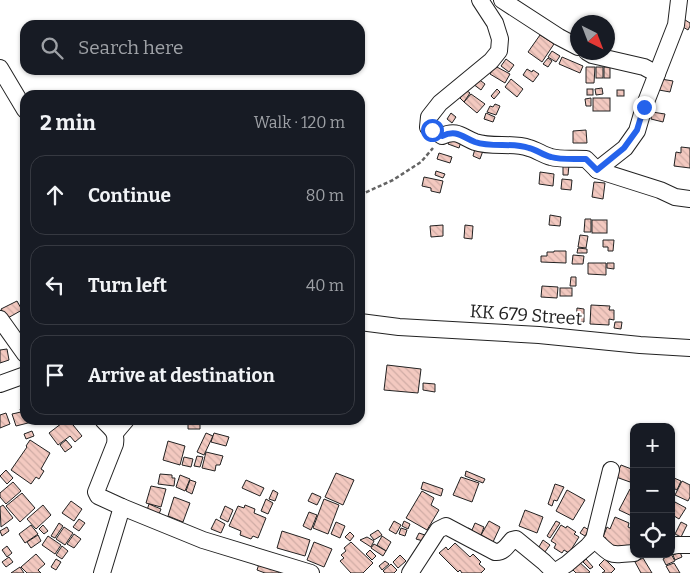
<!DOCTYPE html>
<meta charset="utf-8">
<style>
body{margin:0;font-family:Bitter,serif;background:#20242c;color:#f1f3f6}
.controls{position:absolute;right:15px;bottom:15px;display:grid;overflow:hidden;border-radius:10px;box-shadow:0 1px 4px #0004}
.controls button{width:45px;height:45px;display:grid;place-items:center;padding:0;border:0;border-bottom:1px solid #363941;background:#171b24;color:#f1f3f6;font:25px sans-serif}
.compass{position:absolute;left:570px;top:15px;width:45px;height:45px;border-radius:50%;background:#171b24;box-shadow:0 1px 4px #0004;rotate:138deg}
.stop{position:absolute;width:15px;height:15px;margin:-11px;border:4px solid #2563eb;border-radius:50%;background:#fff}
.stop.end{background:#2563eb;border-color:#fff;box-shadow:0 1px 5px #0008}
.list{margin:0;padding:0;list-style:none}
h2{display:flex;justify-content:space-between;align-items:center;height:65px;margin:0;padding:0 20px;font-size:21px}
h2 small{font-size:16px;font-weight:400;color:#9ea1a6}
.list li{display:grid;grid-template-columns:32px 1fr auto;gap:15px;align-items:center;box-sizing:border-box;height:80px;margin:0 10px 10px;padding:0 10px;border:1px solid #363941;border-radius:15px}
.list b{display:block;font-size:19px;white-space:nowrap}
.list em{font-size:16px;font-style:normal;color:#9ea1a6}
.icon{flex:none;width:28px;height:28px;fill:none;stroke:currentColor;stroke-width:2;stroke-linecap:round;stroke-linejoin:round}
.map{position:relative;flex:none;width:690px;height:573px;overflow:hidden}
.search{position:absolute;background:#171b24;box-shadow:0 1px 4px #0004;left:20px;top:20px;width:345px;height:55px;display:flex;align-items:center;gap:12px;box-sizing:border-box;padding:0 18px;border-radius:15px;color:#9ea1a6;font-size:19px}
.panel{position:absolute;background:#171b24;box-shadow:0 1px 4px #0004;left:20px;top:90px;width:345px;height:335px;border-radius:15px}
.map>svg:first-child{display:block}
.building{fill:url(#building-back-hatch);stroke:#222}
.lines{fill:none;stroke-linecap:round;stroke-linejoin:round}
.minor-casing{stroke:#222;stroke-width:18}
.path{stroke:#646464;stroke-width:2.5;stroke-dasharray:4 2.5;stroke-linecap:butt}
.minor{stroke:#fff;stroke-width:16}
.route{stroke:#2563eb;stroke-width:6}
.labels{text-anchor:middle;stroke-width:4;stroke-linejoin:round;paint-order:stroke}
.street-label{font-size:18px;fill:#222;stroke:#fff}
</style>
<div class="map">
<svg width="690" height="573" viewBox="0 0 690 573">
<defs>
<pattern id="building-back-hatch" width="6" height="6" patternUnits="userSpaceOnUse" patternTransform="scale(1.25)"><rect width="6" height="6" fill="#f3c9c0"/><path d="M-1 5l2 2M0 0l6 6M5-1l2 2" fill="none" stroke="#d0aca5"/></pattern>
</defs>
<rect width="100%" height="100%" fill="#fff"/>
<!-- building -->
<g class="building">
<path d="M682 18 690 23V26L688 30 678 24Z"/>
<path d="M540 35 554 44 542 62 528 52Z"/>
<path d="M552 51 560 56 556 62 548 57Z"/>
<path d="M562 57 583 66 580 73 559 64Z"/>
<path d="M548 58 552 61 548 67 543 64Z"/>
<path d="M506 59 514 65 509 72 501 66Z"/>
<path d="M495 66 510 74 505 83 490 74Z"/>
<path d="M586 67H595L594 83H586Z"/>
<rect x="596" y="67" width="7" height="11"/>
<rect x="604" y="67" width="6" height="11"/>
<path d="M527 69 532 72 533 70 539 74 533 82 523 75Z"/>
<path d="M477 78 485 84 481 90 473 84Z"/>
<path d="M511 79 523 89 517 97 505 87Z"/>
<path d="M661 79 673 81 670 92 659 90Z"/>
<path d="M602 88 603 94 596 95 595 89Z"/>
<path d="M497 89 500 92 494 99 491 96Z"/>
<rect x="587" y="89" width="6" height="6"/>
<path d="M466 90 470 93 464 102 460 98Z"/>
<rect x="617" y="90" width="7" height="6"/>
<path d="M471 94 485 104 477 113 464 102Z"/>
<path d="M591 98V106H586L585 99Z"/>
<rect x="593" y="98" width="17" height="13"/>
<path d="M495 104 500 106 496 115 487 112 490 106 493 107Z"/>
<path d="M652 112 665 114 663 122 651 119Z"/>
<path d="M451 113 456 117 452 123 447 119Z"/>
<path d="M486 113 495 117 493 122 484 119Z"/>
<path d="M586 130 587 143H573V131Z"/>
<path d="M452 135 462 139 459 148 448 144Z"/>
<path d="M476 145 484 148 480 159 473 156Z"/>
<path d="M681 147 690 148V168L674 166 676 152 681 153Z"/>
<path d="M439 153 452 157 450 163 437 159Z"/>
<path d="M563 165H569L568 175H563Z"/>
<path d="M436 171 445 174 443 178 435 175Z"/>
<path d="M540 172 554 174 553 186 539 184Z"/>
<path d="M424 177 443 181 440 193 431 191V188L422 186Z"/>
<path d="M562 179 572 180 571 190 561 189Z"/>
<path d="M594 182 605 183 603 199 592 197Z"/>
<path d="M550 215 561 217 560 226 549 225Z"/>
<path d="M585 219H591V232H584Z"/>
<rect x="592" y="220" width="15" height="13"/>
<path d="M443 225V236L431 237 430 226Z"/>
<path d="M465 225 473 226 472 239 464 238Z"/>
<path d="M580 235 588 236 586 248 578 247Z"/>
<path d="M603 240H614L613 251H608V247H603Z"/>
<path d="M578 248 587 249V253H577Z"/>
<path d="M554 251H566V263L541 262V256H547V252H554Z"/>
<path d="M573 255 584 256 583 264H572Z"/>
<path d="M588 263H606V275L588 274Z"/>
<path d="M607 263H614V269L607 268Z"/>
<path d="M571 277H576V286H570Z"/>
<path d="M542 286 558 287 557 298 541 297Z"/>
<rect x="560" y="288" width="12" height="8"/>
<path d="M17 301 22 310 6 319 1 309Z"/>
<path d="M591 305 610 306 609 310H614V320L609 319V325L590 324Z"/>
<path d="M577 308 584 309V322H576Z"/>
<path d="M615 322H622L621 329 614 328Z"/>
<path d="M7 349 9 360 0 363V350Z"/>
<path d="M387 365 421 369 418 393 384 390Z"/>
<path d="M423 383 435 384V392L423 390Z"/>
<path d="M25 408V420H32V422L16 426 12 414 21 412 20 409Z"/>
<path d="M6 413 10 424 0 428V415Z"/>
<path d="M66 420H69L82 436 75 442 70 436 58 445 49 433Z"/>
<path d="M188 423 200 424V429H188Z"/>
<path d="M32 431 34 436 26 439 24 434Z"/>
<path d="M206 433 213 436 204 455 197 452Z"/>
<path d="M214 433 229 437 226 446 211 442Z"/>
<path d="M30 440 50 453 41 469 44 471 39 479 36 477 31 484 11 470 27 447 26 446Z"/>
<path d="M66 440 72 447 65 452 60 445Z"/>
<path d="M168 441 185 446 180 465 163 460Z"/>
<path d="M206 452 223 456 220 465H216L215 471 202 468Z"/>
<path d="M197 456 203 457 200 467 194 466Z"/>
<path d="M184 457 193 459 191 467 182 465Z"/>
<path d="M621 465 634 470V480L631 479 630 482 616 477Z"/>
<path d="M6 470 13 478 7 484 0 476Z"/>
<path d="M466 471 485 479 483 483 465 476Z"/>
<path d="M336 473 354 480 343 505 325 497Z"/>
<path d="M160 474 172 475V478H175L174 486 158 484Z"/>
<path d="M180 475 190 479 185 491 176 487Z"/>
<path d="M461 477 479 483 472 502 453 495Z"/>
<path d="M674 478 681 481 677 490 671 487V482Z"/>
<path d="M190 480 196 482 192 494 186 491Z"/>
<path d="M246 480 264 488 260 496 242 488Z"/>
<path d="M682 481 690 485V497L688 501 675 495Z"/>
<path d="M13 482 21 491 6 504 0 497V493Z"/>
<path d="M423 482 443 489 441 496 421 489Z"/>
<path d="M555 484 564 487 557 501 554 500 552 506 548 504Z"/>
<path d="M151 486 166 489 161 507 146 503Z"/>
<path d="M630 489 634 490V517L619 510Z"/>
<path d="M273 490 278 493 275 501 269 499Z"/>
<path d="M567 490 585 500 573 520 556 511Z"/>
<path d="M422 491 434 498 431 505 439 510 427 530 406 518Z"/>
<path d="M22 493 35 508 20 522 6 506Z"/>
<path d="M312 493 321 497 317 505 308 501Z"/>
<path d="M174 497 190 503 183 522 168 516Z"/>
<path d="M266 499 273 503 268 514 261 511Z"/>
<path d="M324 499 339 505 328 534 313 528Z"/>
<path d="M71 501 82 509 74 521 62 513Z"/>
<path d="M675 502 686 508 679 519 671 514V509Z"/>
<path d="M149 504 161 509 159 514 147 510Z"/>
<path d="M3 505 13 518 1 527 0 507Z"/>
<path d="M43 505 51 515 36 529 27 519Z"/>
<path d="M245 505 255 509 254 513 266 518 258 538 253 536 251 539 240 535 241 531 229 526 238 506 244 508Z"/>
<path d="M225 506 233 510 228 522 220 518Z"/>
<path d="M525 510 543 517 537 533 519 526Z"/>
<path d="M309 512 317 515 311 530 303 526Z"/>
<path d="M615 517 629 523 628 527 634 530V537L628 550 603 544 606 538 603 537 607 527 610 529Z"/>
<path d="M79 519 85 523 79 531 73 527Z"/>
<path d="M216 519 225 524 221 533 211 529Z"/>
<path d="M394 521 401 525 396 534 389 530Z"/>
<path d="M404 521 410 524 408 529 402 526Z"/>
<path d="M489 521 500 527 493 542 481 535Z"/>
<path d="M556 521 560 523 550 538 547 536Z"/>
<path d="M336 522 345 526 340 538 331 534Z"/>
<path d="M681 522 687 525 681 537 675 534Z"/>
<path d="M59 523 63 526 55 538 51 536Z"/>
<path d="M475 523 484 527 481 535 465 534 468 528 472 530Z"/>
<path d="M31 525 38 534 25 543 19 534Z"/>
<path d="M43 525 48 531 44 534 39 529Z"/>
<path d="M561 525 566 528 567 526 576 532 574 534 579 537 569 553 564 550 562 553 554 548 556 544 551 541Z"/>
<path d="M7 527 9 531 2 536 0 531Z"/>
<path d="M64 527 73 533 65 545 56 539Z"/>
<path d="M584 527 589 530 585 536 580 533Z"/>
<path d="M401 528 407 530 405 536 399 534Z"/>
<path d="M378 530 382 535 374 540 370 535Z"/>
<path d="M282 531 310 540 305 556 277 548Z"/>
<path d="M350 532 354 536 350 541 345 537Z"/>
<path d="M419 533 425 535 423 541 416 539Z"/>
<path d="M74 534 81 539 74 548 67 544Z"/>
<path d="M38 535 41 541 31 548 27 542Z"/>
<path d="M48 536 61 545 55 554 42 545Z"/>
<path d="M382 536 391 542 386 551 377 545Z"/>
<path d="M367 537 374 541 371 547 360 540Z"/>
<path d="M543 540 550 545 542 556 536 552Z"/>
<path d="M314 542 332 549 324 567 307 560Z"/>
<path d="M351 542 373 563 363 573H351L340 561 344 558 341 555 346 551 344 548Z"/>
<path d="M455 543 470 557 473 554 481 562 479 564 485 569 481 573H462L460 570 458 572 439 553 446 547 448 550Z"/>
<path d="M374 544 386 551 383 556 371 548Z"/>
<path d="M7 546 12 553 7 557 2 550Z"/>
<path d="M62 546 68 551 62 559 56 555Z"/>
<path d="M370 550 376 556 372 560 366 554Z"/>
<path d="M680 552 682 557 675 560 673 555Z"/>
<path d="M36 554 45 564 38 570 41 573H27L21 567Z"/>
<path d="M671 554 675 561 666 565 663 559Z"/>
<path d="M400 555 406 561 398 568 393 562Z"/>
<path d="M9 557 13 562 6 567 2 562Z"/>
<path d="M643 558 652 573H641L635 562Z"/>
<path d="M56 559 61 562 56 570 51 567Z"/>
<path d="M586 559 593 567 590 569 583 562Z"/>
<path d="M605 559 615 569 611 573H602L605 571 599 565Z"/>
<path d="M577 560 590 572 588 573H576L570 567Z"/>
<path d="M385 561 389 564 382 570 379 566Z"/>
<path d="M674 563 680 573H670L666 566Z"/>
<path d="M259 564 279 571V573H265L257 570Z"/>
<path d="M391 564 397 570 394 573H385L383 571Z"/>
<path d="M20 567 24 573H11Z"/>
</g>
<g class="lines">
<defs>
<g id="minor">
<path d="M480 0 495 23 500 39 499 51 491 61 440 103 429 117 428 127 442 136C457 129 462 137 475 142 492 148 512 142 529 148 537 150 543 155 551 157 561 160 575 158 586 159L597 170 660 190 675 197 690 199"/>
<path d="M502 0 559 37 578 47"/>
<path d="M587 52 592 55 644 67 657 74"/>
<path d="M0 68 25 110"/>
<path d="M597 170 625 148 637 131 644 107 676 25 679 0"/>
<path d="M0 319 25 354"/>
<path d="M360 322 399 327 539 335 640 345 690 348"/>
<path d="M0 384 25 375"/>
<path d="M103 420C111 429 117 431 115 444L96 492 98 496 122 507 203 540 311 573"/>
<path d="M115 433 126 420"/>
<path d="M594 539C612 557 610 555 634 553"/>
<path d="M671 546 677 545H690"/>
<path d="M102 573 122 507"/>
<path d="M410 573 438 530 446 526 495 552C503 553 507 546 512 540L516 539 544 562 554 572 558 573"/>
<path d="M553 573 567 564 588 546 594 539 611 470"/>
</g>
</defs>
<!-- minor casing -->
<use href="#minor" class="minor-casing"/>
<!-- path -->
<path class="path" d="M360 195 393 180 421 162 433 148"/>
<!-- minor -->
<use href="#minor" class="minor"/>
</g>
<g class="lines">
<!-- route -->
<path class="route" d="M432 130 442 136C457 129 462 137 475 142 492 148 512 142 529 148 537 150 543 155 551 157 561 160 575 159 586 159L597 170 624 148 637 130 644 107"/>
</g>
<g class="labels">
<!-- street labels -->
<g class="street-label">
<text transform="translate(526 315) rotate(4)" y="6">KK 679 Street</text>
</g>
</g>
</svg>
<div class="controls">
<button>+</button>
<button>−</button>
<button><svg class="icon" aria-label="locate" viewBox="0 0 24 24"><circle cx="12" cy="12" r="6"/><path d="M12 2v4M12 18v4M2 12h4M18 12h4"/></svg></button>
</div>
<svg class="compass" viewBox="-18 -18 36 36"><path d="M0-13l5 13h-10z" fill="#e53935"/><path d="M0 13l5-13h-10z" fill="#9ea1a6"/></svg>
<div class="stop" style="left:432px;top:130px"></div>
<div class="stop end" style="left:644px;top:107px"></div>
<div class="search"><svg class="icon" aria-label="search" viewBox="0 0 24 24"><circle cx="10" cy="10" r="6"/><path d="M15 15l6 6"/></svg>Search here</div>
<section class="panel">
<h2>2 min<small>Walk · 120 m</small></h2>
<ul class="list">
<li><svg class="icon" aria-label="ahead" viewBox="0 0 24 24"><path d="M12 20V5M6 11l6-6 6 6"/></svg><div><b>Continue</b></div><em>80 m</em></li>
<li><svg class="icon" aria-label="left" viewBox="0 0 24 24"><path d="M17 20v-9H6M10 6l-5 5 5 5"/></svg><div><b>Turn left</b></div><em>40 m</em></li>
<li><svg class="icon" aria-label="arrive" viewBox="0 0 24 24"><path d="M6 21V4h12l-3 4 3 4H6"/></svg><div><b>Arrive at destination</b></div></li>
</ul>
</section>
</div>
